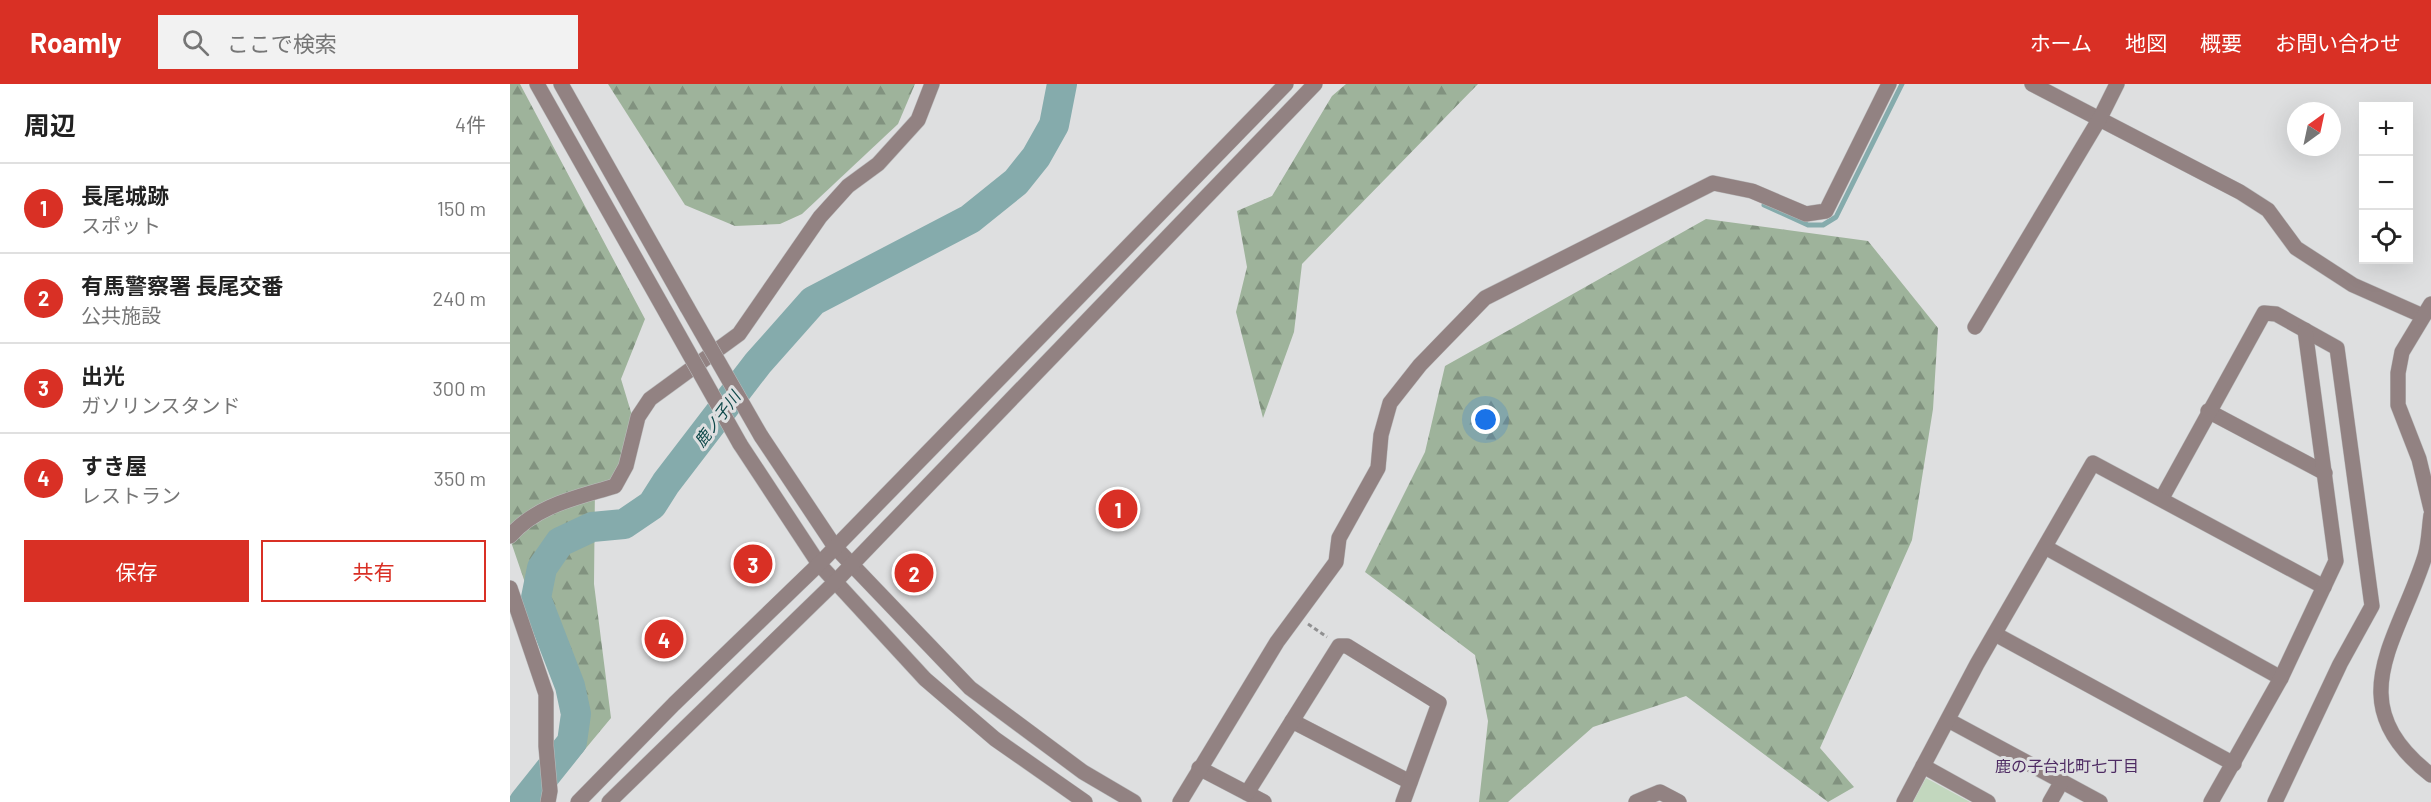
<!DOCTYPE html>
<html lang="ja">
<meta charset="utf-8">
<style>
body{margin:0;font-family:Barlow,"Noto Sans JP",sans-serif;background:#f2f2f2;color:#222}
.controls{position:absolute;right:18px;top:18px;display:grid;overflow:hidden;border-radius:0px;box-shadow:0 6px 24px #0002}
.controls button{width:54px;height:54px;display:grid;place-items:center;padding:0;border:0;border-bottom:2px solid #e0e0e0;background:#fff;color:#222;font:30px sans-serif}
.compass{position:absolute;left:1777px;top:18px;width:54px;height:54px;border-radius:50%;background:#fff;box-shadow:0 6px 24px #0002;rotate:33deg}
.you{position:absolute;left:976px;top:336px;width:21px;height:21px;margin:-15px;border:4px solid #fff;border-radius:50%;background:#1a73e8;box-shadow:0 0 0 9px #1a73e833}
.badge{display:grid;place-items:center;width:39px;height:39px;border-radius:50%;background:#d93025;color:#fff;font-size:20px;font-weight:700}
.pin{position:absolute;translate:-50% -50%;border:3px solid #fff;box-shadow:0 2px 6px #0006}
.list{margin:0;padding:0;list-style:none}
h2{display:flex;justify-content:space-between;align-items:center;height:78px;margin:0;padding:0 24px;font-size:26px}
h2 small{font-size:20px;font-weight:400;color:#767676}
.list li{display:grid;grid-template-columns:39px 1fr auto;gap:18px;align-items:center;box-sizing:border-box;height:90px;padding:0 24px;border-top:2px solid #e0e0e0}
.list b{display:block;font-size:22px;white-space:nowrap}
.list p{margin:0;font-size:20px;white-space:nowrap;color:#767676}
.list em{font-size:20px;font-style:normal;color:#767676}
.actions{display:flex;gap:12px;padding:18px 24px}
.actions a{flex:1;padding:14px 0;border:2px solid #d93025;border-radius:0px;text-align:center;font-size:21px;color:#d93025}
.actions .main{background:#d93025;color:#fff}
.icon{flex:none;width:33px;height:33px;fill:none;stroke:currentColor;stroke-width:2;stroke-linecap:round;stroke-linejoin:round}
.map{position:relative;flex:none;width:1921px;height:718px;overflow:hidden}
header{display:flex;align-items:center;gap:36px;box-sizing:border-box;height:84px;padding:0 30px;background:#d93025;color:#fff}
header strong{font-size:28px}
nav{display:flex;gap:33px;margin-inline-start:auto;font-size:21px}
.search{width:420px;height:54px;background:#f2f2f2;display:flex;align-items:center;gap:15px;box-sizing:border-box;padding:0 21px;border-radius:0px;color:#767676;font-size:22px}
main{display:flex}
aside{flex:1;background:#fff}
.map>svg:first-child{display:block}
.forest{fill:url(#forest-firs)}
.park{fill:#c2d7be}
.lines{fill:none;stroke-linecap:round;stroke-linejoin:round}
.stream{stroke:#85abac;stroke-width:5}
.river{stroke:#85abac;stroke-width:30}
.minor-casing{stroke:#bbbcbd;stroke-width:16}
.path{stroke:#909091;stroke-width:3;stroke-dasharray:4.5 3;stroke-linecap:butt}
.minor{stroke:#928282;stroke-width:15}
.minor-bridge-casing{stroke:#bbbcbd;stroke-width:16;stroke-linecap:butt}
.minor-bridge{stroke:#928282;stroke-width:15}
.labels{text-anchor:middle;stroke-width:6;stroke-linejoin:round;paint-order:stroke}
.water-label{font-size:16px;font-style:italic;fill:#0f494a;stroke:#dedfe0}
.neighbourhood-label{font-size:16px;fill:#4e2b63;stroke:#dedfe0}
</style>
<header>
<strong>Roamly</strong>
<div class="search"><svg class="icon" aria-label="search" viewBox="0 0 24 24"><circle cx="10" cy="10" r="6"/><path d="M15 15l6 6"/></svg>ここで検索</div>
<nav><a>ホーム</a><a>地図</a><a>概要</a><a>お問い合わせ</a></nav>
</header>
<main>
<aside>
<h2>周辺<small>4件</small></h2>
<ul class="list">
<li><span class="badge">1</span><div><b>長尾城跡</b><p>スポット</p></div><em>150 m</em></li>
<li><span class="badge">2</span><div><b>有馬警察署 長尾交番</b><p>公共施設</p></div><em>240 m</em></li>
<li><span class="badge">3</span><div><b>出光</b><p>ガソリンスタンド</p></div><em>300 m</em></li>
<li><span class="badge">4</span><div><b>すき屋</b><p>レストラン</p></div><em>350 m</em></li>
</ul>
<div class="actions"><a class="main">保存</a><a>共有</a></div>
</aside>
<div class="map">
<svg width="1921" height="718" viewBox="0 0 1921 718">
<defs>
<pattern id="forest-firs" width="22" height="20" patternUnits="userSpaceOnUse" patternTransform="scale(1.5)"><rect width="22" height="20" fill="#9eb39b"/><path d="M5 1l3.5 6h-7zM16 11l3.5 6h-7z" fill="#81927f"/></pattern>
</defs>
<rect width="100%" height="100%" fill="#dedfe0"/>
<!-- forest -->
<g class="forest">
<path d="M0 0H10L135 235 111 295 130 358 98 398 85 402 84 500 101 634 57 687 47 592 0 455Z"/>
<path d="M98 0H405L388 40 292 130 270 140 225 142 175 121Z"/>
<path d="M836 0H968L792 180 784 248 753 334 726 228 737 183 727 127 762 112 822 12Z"/>
<path d="M1196 135 1358 157 1428 244 1423 325 1402 456 1310 664 1344 703 1318 718 1176 612 1083 643 998 718H969L978 637 965 571 855 488 915 368 935 282Z"/>
</g>
<!-- park -->
<path class="park" d="M1416 694 1460 718H1403Z"/>
<g class="lines">
<!-- stream -->
<path class="stream" d="M1254 121 1298 141H1313L1326 133 1392 0"/>
<!-- river -->
<path class="river" d="M14 718 62 658 66 630 60 602 26 514 32 484 50 458 82 443 114 440 142 421 156 399 248 279 303 217 460 135 506 98 526 73 544 41 552 0"/>
<defs>
<g id="minor">
<path d="M27 0 158 232"/>
<path d="M51 0 177 223"/>
<path d="M1522 0 1730 108 1758 126 1786 164 1843 201 1913 232"/>
<path d="M1921 220 1892 268 1888 289V321L1909 375 1921 425"/>
<path d="M1465 243 1590 34 1607 0"/>
<path d="M1698 327 1815 389"/>
<path d="M251 352 325 463 460 604 573 688 624 718"/>
<path d="M230 360 309 480 415 595 485 655 575 718"/>
<path d="M1652 414 1754 229 1766 230 1827 264 1862 522 1830 580 1765 718"/>
<path d="M1921 431C1919 444 1919 459 1915 472 1888 558 1828 619 1921 691"/>
<path d="M0 452C27 421 66 414 105 402L116 382 128 333 140 315 229 250 310 133 338 102 368 80 408 36 422 0"/>
<path d="M1535 463 1771 594"/>
<path d="M0 504 36 610V662L40 707 38 718"/>
<path d="M1485 550 1724 680"/>
<path d="M1438 636 1590 718"/>
<path d="M782 637 900 698"/>
<path d="M1413 682 1478 718"/>
<path d="M689 684 754 718"/>
<path d="M737 709 829 562H837L929 619 893 718"/>
<path d="M68 718 164 620 309 480 776 0"/>
<path d="M99 718 324 499 805 0"/>
<path d="M670 718 767 558 826 478 829 454 868 384 871 351 880 319 910 281 975 214 1203 99 1242 107 1296 130 1316 127 1379 0"/>
<path d="M1126 718 1150 708 1169 718"/>
<path d="M1394 718 1467 580 1583 379 1814 503"/>
<path d="M1540 718 1552 697"/>
<path d="M1701 718 1771 594 1826 477 1795 246"/>
</g>
</defs>
<!-- minor casing -->
<use href="#minor" class="minor-casing"/>
<!-- path -->
<path class="path" d="M798 540 817 553"/>
<!-- minor -->
<use href="#minor" class="minor"/>
<defs>
<g id="minor-bridge">
<path d="M177 223 251 352"/>
<path d="M158 232 230 360"/>
</g>
</defs>
<!-- minor-bridge casing -->
<use href="#minor-bridge" class="minor-bridge-casing"/>
<!-- minor-bridge -->
<use href="#minor-bridge" class="minor-bridge"/>
</g>
<g class="labels">
<!-- water labels -->
<g class="water-label">
<text transform="translate(207 335) rotate(-53)" y="6">鹿ノ子川</text>
</g>
<!-- neighbourhood labels -->
<g class="neighbourhood-label">
<text x="1557" y="688">鹿の子台北町七丁目</text>
</g>
</g>
</svg>
<div class="controls">
<button>+</button>
<button>−</button>
<button><svg class="icon" aria-label="locate" viewBox="0 0 24 24"><circle cx="12" cy="12" r="6"/><path d="M12 2v4M12 18v4M2 12h4M18 12h4"/></svg></button>
</div>
<svg class="compass" viewBox="-18 -18 36 36"><path d="M0-13l5 13h-10z" fill="#e53935"/><path d="M0 13l5-13h-10z" fill="#767676"/></svg>
<div class="you"></div>
<div class="pin badge" style="left:608px;top:425px">1</div>
<div class="pin badge" style="left:404px;top:489px">2</div>
<div class="pin badge" style="left:243px;top:480px">3</div>
<div class="pin badge" style="left:154px;top:555px">4</div>
</div>
</main>
